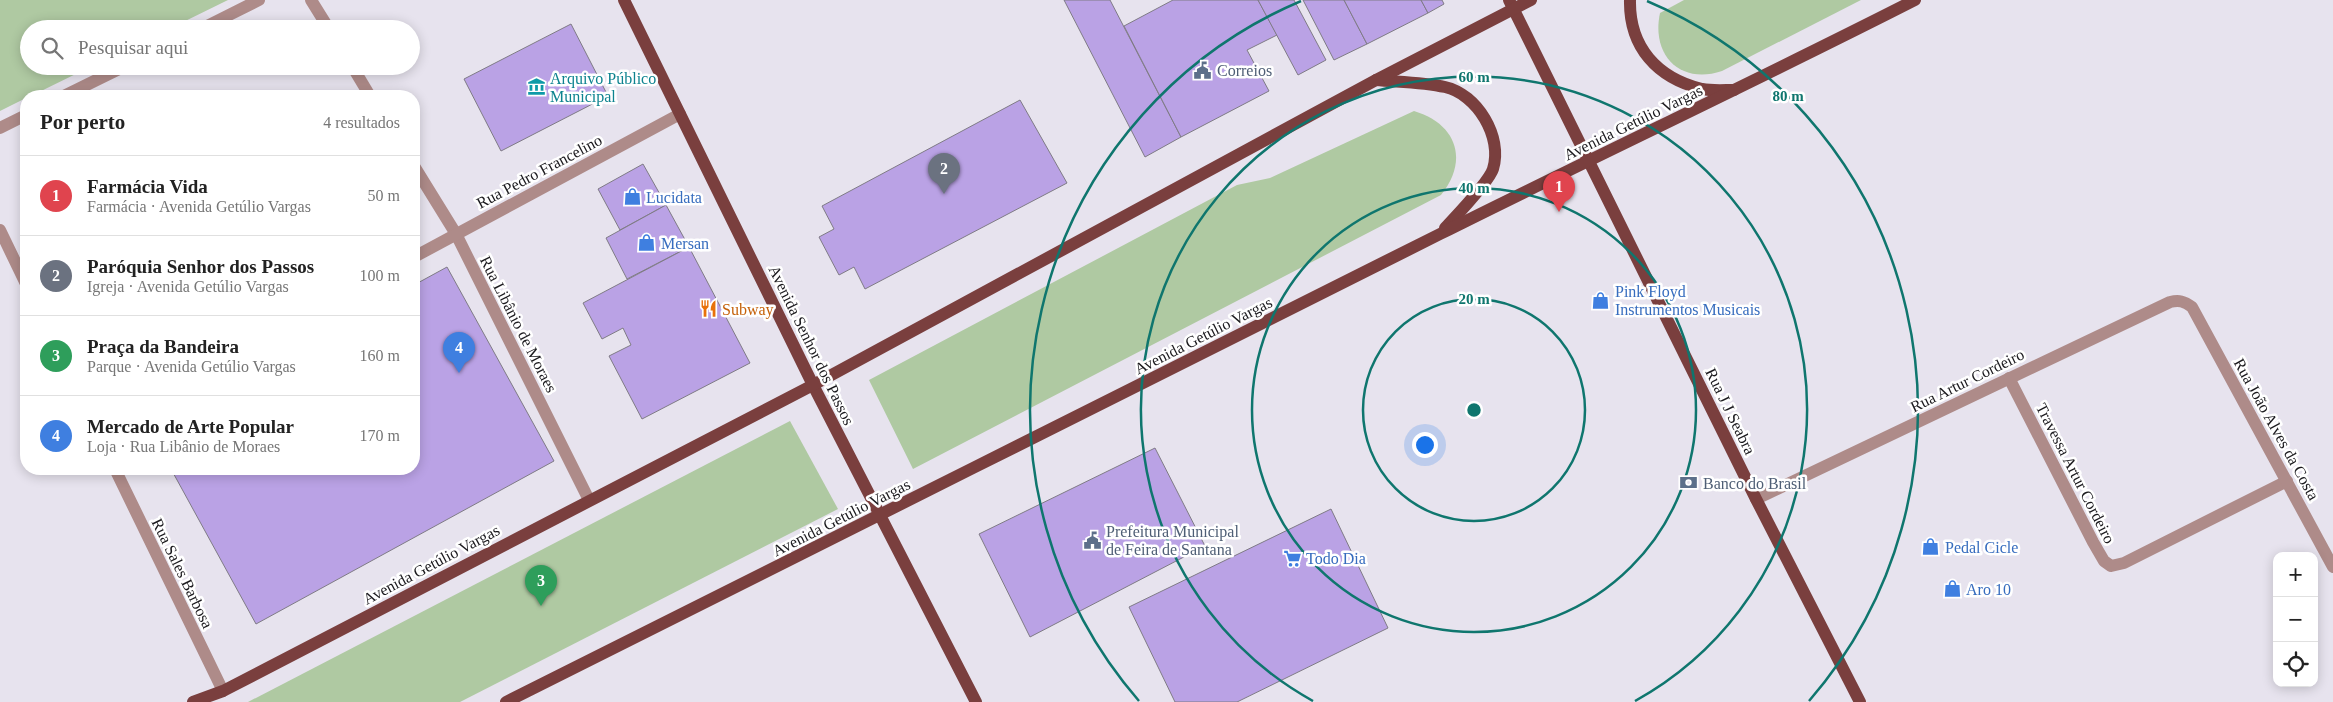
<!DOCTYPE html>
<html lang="pt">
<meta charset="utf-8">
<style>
body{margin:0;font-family:Georgia,serif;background:#f2f2f2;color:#222}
.controls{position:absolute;right:15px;bottom:15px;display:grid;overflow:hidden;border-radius:10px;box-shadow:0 2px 12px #0003}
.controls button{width:45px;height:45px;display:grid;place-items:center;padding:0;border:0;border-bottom:1px solid #e0e0e0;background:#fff;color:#222;font:25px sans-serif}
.you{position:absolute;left:1424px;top:444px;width:18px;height:18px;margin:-12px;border:4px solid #fff;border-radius:50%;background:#1a73e8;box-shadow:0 0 0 8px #1a73e833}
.badge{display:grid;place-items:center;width:32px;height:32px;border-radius:50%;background:#478d86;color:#fff;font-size:16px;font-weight:700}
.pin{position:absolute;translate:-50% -41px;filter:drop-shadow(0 1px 2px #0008)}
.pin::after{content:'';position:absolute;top:26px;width:18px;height:15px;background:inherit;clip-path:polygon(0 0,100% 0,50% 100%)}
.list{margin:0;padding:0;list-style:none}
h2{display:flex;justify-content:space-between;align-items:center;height:65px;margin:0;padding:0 20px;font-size:21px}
h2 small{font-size:16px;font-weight:400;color:#767676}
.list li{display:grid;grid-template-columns:32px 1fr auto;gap:15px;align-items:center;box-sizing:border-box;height:80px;padding:0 20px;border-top:1px solid #e0e0e0}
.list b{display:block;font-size:19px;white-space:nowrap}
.list p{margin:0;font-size:16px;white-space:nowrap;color:#767676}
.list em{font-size:16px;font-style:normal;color:#767676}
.icon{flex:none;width:28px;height:28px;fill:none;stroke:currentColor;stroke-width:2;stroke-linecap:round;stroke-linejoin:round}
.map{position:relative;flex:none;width:2333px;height:702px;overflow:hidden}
.search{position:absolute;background:#fff;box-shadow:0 2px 12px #0003;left:20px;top:20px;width:400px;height:55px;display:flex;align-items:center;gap:12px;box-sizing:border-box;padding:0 18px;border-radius:28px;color:#767676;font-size:19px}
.panel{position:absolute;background:#fff;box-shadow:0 2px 12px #0003;left:20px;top:90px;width:400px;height:385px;border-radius:20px}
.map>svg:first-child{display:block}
.green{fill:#afc9a2}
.building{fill:#baa2e5;stroke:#7f7b85}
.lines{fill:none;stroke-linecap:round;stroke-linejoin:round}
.minor{stroke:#ae8b89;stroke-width:12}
.major{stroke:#7a3f3e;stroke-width:12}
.ring{fill:none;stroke:#0f766e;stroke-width:2.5}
.labels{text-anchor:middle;stroke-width:5;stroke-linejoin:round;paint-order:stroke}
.service-label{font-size:16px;fill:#4e5e75;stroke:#fff;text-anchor:start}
.culture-label{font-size:16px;fill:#0d838f;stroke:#fff;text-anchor:start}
.street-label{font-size:16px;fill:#1a191d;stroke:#fff}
.shop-label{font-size:16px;fill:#366cbe;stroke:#fff;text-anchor:start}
.food-label{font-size:16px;fill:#c56008;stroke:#fff;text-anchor:start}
.centre{fill:#0f766e;stroke:#fff;stroke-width:2.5}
.ring-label{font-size:15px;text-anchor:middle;font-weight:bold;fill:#0f766e;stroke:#fff;stroke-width:5;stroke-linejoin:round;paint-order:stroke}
</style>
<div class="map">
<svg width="2333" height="702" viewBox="0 0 2333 702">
<rect width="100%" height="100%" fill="#e7e3ee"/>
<!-- green -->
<g class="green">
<path d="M0 0H228L169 29H29V66H92L31 96H26V98L0 111Z"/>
<path d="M1684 0H1861L1722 71C1680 85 1651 55 1660 13Z"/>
<path d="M1414 111C1457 124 1469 160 1441 195L913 469 869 380 1237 185 1270 178Z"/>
<path d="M790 421 838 509 460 702H248Z"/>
</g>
<!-- building -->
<g class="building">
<path d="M1064 0H1110L1181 137 1145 157Z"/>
<path d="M1173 0H1258L1277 35 1247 50 1269 91 1181 137 1124 26Z"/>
<path d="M1258 0H1294L1326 60 1298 75Z"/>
<path d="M1303 0H1344L1367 44 1334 60Z"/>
<path d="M1344 0H1421L1428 13 1367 44Z"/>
<path d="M1421 0H1442L1444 4 1428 13Z"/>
<path d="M571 24 608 96 501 151 464 79Z"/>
<path d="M1020 100 1067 183 865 289 854 267 839 275 819 237 834 229 822 206Z"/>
<path d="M643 164 666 205 620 230 598 189Z"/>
<path d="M666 205 689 247 627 279 606 238Z"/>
<path d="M689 247 750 363 642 419 609 356 631 345 623 328 602 339 583 303Z"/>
<path d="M447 267 554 461 256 624 171 469H414V285Z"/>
<path d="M1155 448 1205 546 1030 637 979 534Z"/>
<path d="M1331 509 1388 628 1237 702H1175L1129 607Z"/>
</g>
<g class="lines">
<!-- minor -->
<g class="minor">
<path d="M311 0 329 29"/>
<path d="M201 29 259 0"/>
<path d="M352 66 370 96"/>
<path d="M64 96 125 66"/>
<path d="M0 128 26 115"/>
<path d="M414 166 456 234 589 500"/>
<path d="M0 230 26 284"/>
<path d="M414 257 680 114"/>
<path d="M2009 378 2093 542 2104 561 2111 566 2124 563 2287 481"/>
<path d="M115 469 223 691"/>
<path d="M1756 499 2170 302C2179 300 2184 301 2192 307L2333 567"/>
</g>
<!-- major -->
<g class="major">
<path d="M624 0 813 385 976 702"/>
<path d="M1509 0 1756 499 1860 702"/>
<path d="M1630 0C1629 47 1657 78 1702 89 1712 91 1724 90 1734 90"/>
<path d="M1376 80C1399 82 1423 82 1445 87 1477 94 1503 137 1493 169 1489 182 1456 216 1445 228"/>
<path d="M193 702 223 691 813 385 1376 80 1531 0"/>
<path d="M506 702C818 547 1128 389 1440 234 1598 155 1758 80 1915 0"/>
</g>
</g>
<!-- distance rings -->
<g class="ring">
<circle cx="1474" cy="410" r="111"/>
<circle cx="1474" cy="410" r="222"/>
<path d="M1313 701A333 333 0 1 1 1635 701"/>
<path d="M1139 701A444 444 0 0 1 1301 1M1647 1A444 444 0 0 1 1809 701"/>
</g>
<!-- icons -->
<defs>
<symbol id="civic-bare" viewBox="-9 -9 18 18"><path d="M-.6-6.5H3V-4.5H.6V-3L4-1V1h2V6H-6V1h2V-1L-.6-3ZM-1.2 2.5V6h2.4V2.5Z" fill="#5c6f8a" stroke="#fff" stroke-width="2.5" paint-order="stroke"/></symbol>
<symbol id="museum-bare" viewBox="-9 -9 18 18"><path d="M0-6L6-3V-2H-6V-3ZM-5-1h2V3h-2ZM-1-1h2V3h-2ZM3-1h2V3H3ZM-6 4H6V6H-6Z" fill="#0f9aa8" stroke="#fff" stroke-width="2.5" paint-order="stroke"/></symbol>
<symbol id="shop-bare" viewBox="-9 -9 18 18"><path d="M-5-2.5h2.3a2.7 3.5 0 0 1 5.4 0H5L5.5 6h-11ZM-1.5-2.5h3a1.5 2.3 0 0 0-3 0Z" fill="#3f7fe0" stroke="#fff" stroke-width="2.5" paint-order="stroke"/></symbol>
<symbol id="restaurant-bare" viewBox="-9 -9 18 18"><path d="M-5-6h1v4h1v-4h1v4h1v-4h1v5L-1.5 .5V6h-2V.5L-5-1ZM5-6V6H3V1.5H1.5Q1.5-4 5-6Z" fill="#e8710a" stroke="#fff" stroke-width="2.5" paint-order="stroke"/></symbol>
<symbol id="bank-bare" viewBox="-9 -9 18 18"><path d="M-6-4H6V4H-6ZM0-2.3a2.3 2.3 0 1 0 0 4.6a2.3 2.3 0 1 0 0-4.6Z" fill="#5c6f8a" stroke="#fff" stroke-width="2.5" paint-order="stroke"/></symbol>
<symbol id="supermarket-bare" viewBox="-9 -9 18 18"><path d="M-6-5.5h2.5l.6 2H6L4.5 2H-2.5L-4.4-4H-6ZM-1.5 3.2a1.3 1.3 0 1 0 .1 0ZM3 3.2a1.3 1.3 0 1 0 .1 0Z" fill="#3f7fe0" stroke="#fff" stroke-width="2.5" paint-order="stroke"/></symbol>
</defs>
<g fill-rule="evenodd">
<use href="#civic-bare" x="1190" y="58" width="25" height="25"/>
<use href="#museum-bare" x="524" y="74" width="25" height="25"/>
<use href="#shop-bare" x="620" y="184" width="25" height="25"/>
<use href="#shop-bare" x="634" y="230" width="25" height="25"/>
<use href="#shop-bare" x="1588" y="288" width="25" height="25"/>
<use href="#restaurant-bare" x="696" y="296" width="25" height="25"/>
<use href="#bank-bare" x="1676" y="470" width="25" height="25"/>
<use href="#civic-bare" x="1080" y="528" width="25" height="25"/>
<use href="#shop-bare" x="1918" y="534" width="25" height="25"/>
<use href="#supermarket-bare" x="1280" y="546" width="25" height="25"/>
<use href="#shop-bare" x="1940" y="576" width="25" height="25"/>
</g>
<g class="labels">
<!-- service labels -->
<g class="service-label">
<text x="1217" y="76">Correios</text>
<text x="1703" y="489">Banco do Brasil</text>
<text x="1106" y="537">Prefeitura Municipal<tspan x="1106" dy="18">de Feira de Santana</tspan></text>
</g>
<!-- culture labels -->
<g class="culture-label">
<text x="550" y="84">Arquivo Público<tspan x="550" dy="18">Municipal</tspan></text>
</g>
<!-- street labels -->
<g class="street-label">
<text transform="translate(1633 122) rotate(-26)" y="6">Avenida Getúlio Vargas</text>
<text transform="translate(539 171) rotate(-28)" y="6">Rua Pedro Francelino</text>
<text transform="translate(519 324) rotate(63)" y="6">Rua Libânio de Moraes</text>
<text transform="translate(1203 335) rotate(-27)" y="6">Avenida Getúlio Vargas</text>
<text transform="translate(812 345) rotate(64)" y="6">Avenida Senhor dos Passos</text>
<text transform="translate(1967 380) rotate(-26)" y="6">Rua Artur Cordeiro</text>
<text transform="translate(1731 411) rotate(64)" y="6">Rua J J Seabra</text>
<text transform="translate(2277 429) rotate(61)" y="6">Rua João Alves da Costa</text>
<text transform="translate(2076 473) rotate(63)" y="6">Travessa Artur Cordeiro</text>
<text transform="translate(841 517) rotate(-27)" y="6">Avenida Getúlio Vargas</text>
<text transform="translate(431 564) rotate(-28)" y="6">Avenida Getúlio Vargas</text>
<text transform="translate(183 573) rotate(64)" y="6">Rua Sales Barbosa</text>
</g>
<!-- shop labels -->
<g class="shop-label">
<text x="646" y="203">Lucidata</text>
<text x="661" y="249">Mersan</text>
<text x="1615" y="297">Pink Floyd<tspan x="1615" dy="18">Instrumentos Musicais</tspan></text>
<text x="1945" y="553">Pedal Cicle</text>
<text x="1306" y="564">Todo Dia</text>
<text x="1966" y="595">Aro 10</text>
</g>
<!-- food labels -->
<g class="food-label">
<text x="722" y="315">Subway</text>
</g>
</g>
<circle cx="1474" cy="410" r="8" class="centre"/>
<g class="ring-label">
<text x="1474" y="82">60 m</text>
<text x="1788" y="101">80 m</text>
<text x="1474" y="193">40 m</text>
<text x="1474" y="304">20 m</text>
</g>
</svg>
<div class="controls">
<button>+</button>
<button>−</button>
<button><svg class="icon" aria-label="locate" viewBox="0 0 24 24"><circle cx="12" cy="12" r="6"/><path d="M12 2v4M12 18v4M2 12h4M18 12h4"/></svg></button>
</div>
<div class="you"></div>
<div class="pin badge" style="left:1559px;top:212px;background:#e0444e">1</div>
<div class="pin badge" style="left:944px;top:194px;background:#6b7280">2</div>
<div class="pin badge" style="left:541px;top:606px;background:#2e9e5b">3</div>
<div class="pin badge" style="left:459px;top:373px;background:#3f7fe0">4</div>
<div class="search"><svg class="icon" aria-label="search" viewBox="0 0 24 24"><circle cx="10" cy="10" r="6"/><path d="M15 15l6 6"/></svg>Pesquisar aqui</div>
<section class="panel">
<h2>Por perto<small>4 resultados</small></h2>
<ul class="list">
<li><span class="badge" style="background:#e0444e">1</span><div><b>Farmácia Vida</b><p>Farmácia · Avenida Getúlio Vargas</p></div><em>50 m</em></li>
<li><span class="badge" style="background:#6b7280">2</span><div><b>Paróquia Senhor dos Passos</b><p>Igreja · Avenida Getúlio Vargas</p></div><em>100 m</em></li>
<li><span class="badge" style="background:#2e9e5b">3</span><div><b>Praça da Bandeira</b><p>Parque · Avenida Getúlio Vargas</p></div><em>160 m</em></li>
<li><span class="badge" style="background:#3f7fe0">4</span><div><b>Mercado de Arte Popular</b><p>Loja · Rua Libânio de Moraes</p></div><em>170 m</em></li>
</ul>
</section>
</div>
